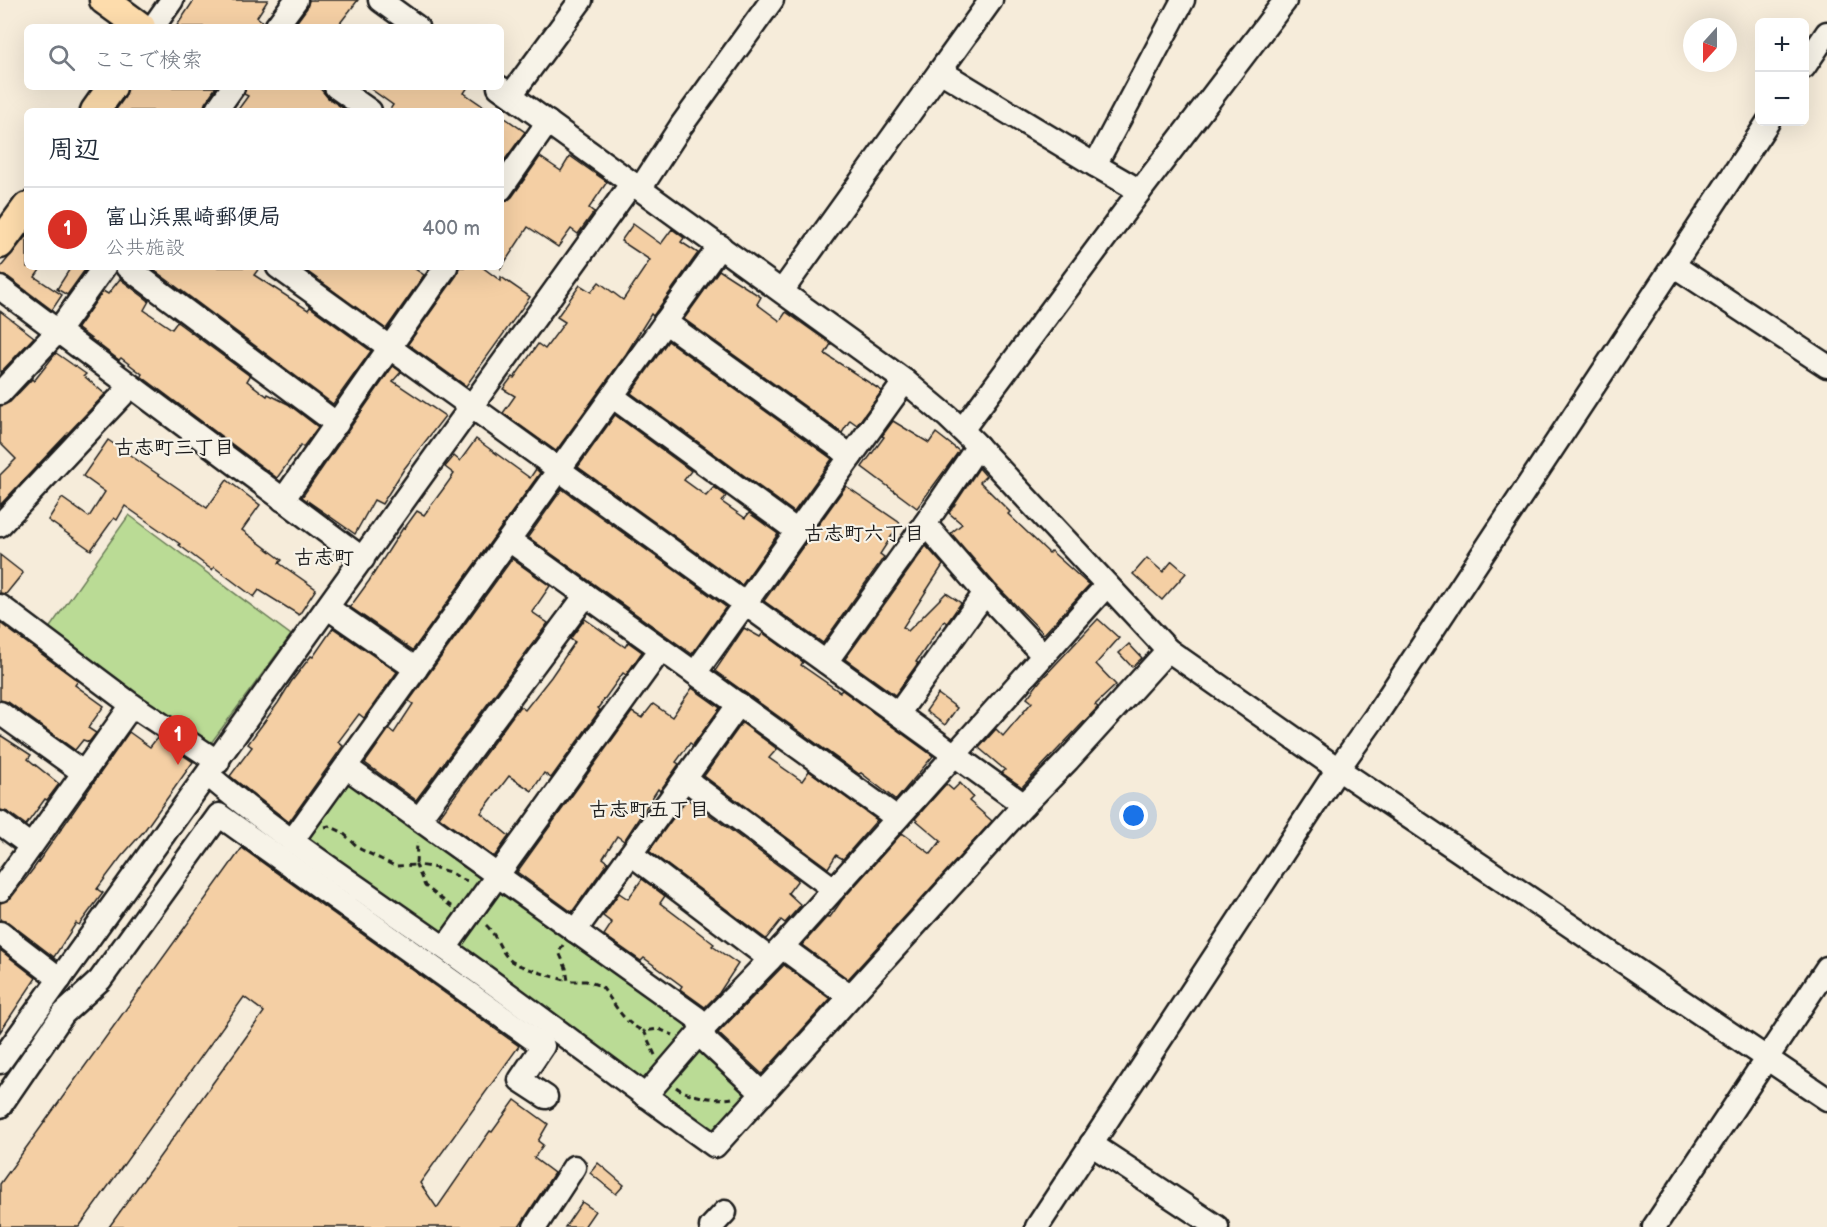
<!DOCTYPE html>
<html lang="ja">
<meta charset="utf-8">
<style>
body{margin:0;font-family:"Balsamiq Sans","Klee One",sans-serif;background:#f6f6f7;color:#1f2937}
.controls{position:absolute;right:18px;top:18px;display:grid;overflow:hidden;border-radius:9px;box-shadow:0 6px 24px #0002}
.controls button{width:54px;height:54px;display:grid;place-items:center;padding:0;border:0;border-bottom:2px solid #e0e1e3;background:#fff;color:#1f2937;font:30px sans-serif}
.compass{position:absolute;left:1683px;top:18px;width:54px;height:54px;border-radius:50%;background:#fff;box-shadow:0 6px 24px #0002;rotate:201deg}
.you{position:absolute;left:1134px;top:816px;width:21px;height:21px;margin:-15px;border:4px solid #fff;border-radius:50%;background:#1a73e8;box-shadow:0 0 0 9px #1a73e833}
.badge{display:grid;place-items:center;width:39px;height:39px;border-radius:50%;background:#d93025;color:#fff;font-size:20px;font-weight:700}
.pin{position:absolute;translate:-50% -50px;filter:drop-shadow(0 2px 3px #0008)}
.pin::after{content:'';position:absolute;top:32px;width:21px;height:18px;background:inherit;clip-path:polygon(0 0,100% 0,50% 100%)}
.list{margin:0;padding:0;list-style:none}
h2{display:flex;justify-content:space-between;align-items:center;height:78px;margin:0;padding:0 24px;font-size:26px}
h2 small{font-size:20px;font-weight:400;color:#747a83}
.list li{display:grid;grid-template-columns:39px 1fr auto;gap:18px;align-items:center;box-sizing:border-box;height:84px;padding:0 24px;border-top:2px solid #e0e1e3}
.list b{display:block;font-size:22px;white-space:nowrap}
.list p{margin:0;font-size:20px;white-space:nowrap;color:#747a83}
.list em{font-size:20px;font-style:normal;color:#747a83}
.icon{flex:none;width:33px;height:33px;fill:none;stroke:currentColor;stroke-width:2;stroke-linecap:round;stroke-linejoin:round}
.map{position:relative;flex:none;width:1827px;height:1227px;overflow:hidden}
.search{position:absolute;background:#fff;box-shadow:0 6px 24px #0002;left:24px;top:24px;width:480px;height:66px;display:flex;align-items:center;gap:15px;box-sizing:border-box;padding:0 21px;border-radius:9px;color:#747a83;font-size:22px}
.panel{position:absolute;background:#fff;box-shadow:0 6px 24px #0002;left:24px;top:108px;width:480px;height:162px;border-radius:9px}
.map>svg:first-child{display:block}
.green{fill:#badb95;stroke:#6b7c58;stroke-width:1.5}
.building{fill:#f4cfa4;stroke:#1c1c1c;stroke-width:1.5}
.lines{fill:none;stroke-linecap:round;stroke-linejoin:round}
.minor-casing{stroke:#1c1c1c;stroke-width:27}
.major-casing{stroke:#1c1c1c;stroke-width:33}
.path{stroke:#1c1c1c;stroke-width:3;stroke-dasharray:6 4.5;stroke-linecap:butt}
.minor{stroke:#f7f3e8;stroke-width:22}
.major{stroke:#fddcac;stroke-width:28}
.labels{text-anchor:middle;stroke-width:4.5;stroke-linejoin:round;paint-order:stroke}
.neighbourhood-label{font-size:20px;font-weight:bold;fill:#1c1c1c;stroke:#f7f3e8}
</style>
<div class="map">
<svg width="1827" height="1227" viewBox="0 0 1827 1227">
<rect width="100%" height="100%" fill="#f6ecda"/>
<filter id="ink" filterUnits="userSpaceOnUse"><feTurbulence type="fractalNoise" baseFrequency=".0167" numOctaves="2"/><feDisplacementMap in="SourceGraphic" scale="12" xChannelSelector="R" yChannelSelector="G"/><feConvolveMatrix kernelMatrix="1 2 1 2 8 2 1 2 1" color-interpolation-filters="sRGB"/></filter>
<g filter="url(#ink)">
<!-- green -->
<g class="green">
<path d="M129 515 291 635 208 747 48 630Z"/>
<path d="M346 771 693 1024 766 1102 717 1154 291 846Z"/>
</g>
<!-- building -->
<g class="building">
<path d="M194 0H268L257 17 264 23 263 27H176Z"/>
<path d="M309 0H358L337 27H293L307 8Z"/>
<path d="M128 87H216L205 103 203 111H115L125 97Z"/>
<path d="M246 87H319L328 98 347 111H237L248 96 244 94Z"/>
<path d="M368 87H468L464 93 490 111H389L393 105Z"/>
<path d="M501 115 525 132 501 165Z"/>
<path d="M570 156 607 182 589 208 594 212 578 234 571 229 558 247 528 227 501 268V202L507 201 512 197 540 157 561 171Z"/>
<path d="M633 224 661 244 672 229 684 238 681 242 698 253 653 316 651 314 626 354 556 451 503 413 515 396 503 389 512 377 514 378 538 344 545 349 565 322 557 317 580 285 591 292 599 282 623 300 650 260 621 241Z"/>
<path d="M27 235V267H42L35 277 62 295 52 310 8 277 0 275V268Z"/>
<path d="M71 267H87L67 295 57 289Z"/>
<path d="M150 267H260L254 275 308 310 310 307 371 351 333 404Z"/>
<path d="M301 267H412L424 275 386 329Z"/>
<path d="M459 267H482L501 281V277L530 297 466 386 408 344 457 275Z"/>
<path d="M719 270 761 297 757 304 780 321 786 312 831 344 825 354 882 391 857 425 850 420 842 433 684 319Z"/>
<path d="M120 279 149 301 144 310 172 329 177 322 250 376 247 381 267 396 268 394 288 404 318 427 303 447 301 445 277 478 141 376 142 374 121 358 119 360 77 328 103 291 108 294Z"/>
<path d="M0 311 34 337 0 373Z"/>
<path d="M668 341 832 459 794 512 631 393Z"/>
<path d="M56 353 86 374 84 376 105 394 0 505V475L16 459 0 443V406L10 402 32 379 34 381Z"/>
<path d="M393 366 401 372 393 381 445 416 404 469 382 504 374 500 355 534 302 497Z"/>
<path d="M615 415 691 471 684 480 706 496 714 487 726 496 722 502 745 518 749 513 778 534 742 585 578 467Z"/>
<path d="M893 421 929 443 936 433 959 451 917 508 862 467 884 437 882 436Z"/>
<path d="M476 439 530 478 536 469 540 473 413 650 350 607 369 581 403 528 404 529 417 511 424 515 444 488 454 474 445 467 454 456 460 461Z"/>
<path d="M108 440 207 508 227 480 260 505 242 530 282 560 279 563 316 589 299 615 259 590 254 597 214 567 212 570 179 545 180 544 125 506 117 520 114 518 91 550 48 520 62 498 89 517 105 492 83 476Z"/>
<path d="M979 468 986 476 980 482 1010 512 1008 514 1049 553 1051 551 1089 585 1044 634 995 584 951 533 962 524 949 513Z"/>
<path d="M846 486 900 523 880 554 884 557 823 643 764 601Z"/>
<path d="M562 489 726 607 692 654 528 537Z"/>
<path d="M926 546 943 565 903 627 908 631 946 593 961 603 947 623 944 621 916 662 918 663 895 695 845 659Z"/>
<path d="M0 555 23 573 6 594 0 593Z"/>
<path d="M1147 558 1163 572 1172 561 1186 573 1162 600 1133 574Z"/>
<path d="M512 559 550 586 532 612 548 623 416 800 365 763 389 729 394 733 413 704 409 701Z"/>
<path d="M585 619 625 647 628 642 642 652 626 675 623 673 598 708 600 710 551 778 544 773 532 791 509 776 481 813 509 836 494 857 439 817 520 706 525 710 551 677 575 642 570 639Z"/>
<path d="M1098 619 1119 638 1096 664 1116 685 1095 705 1098 707 1022 787 1002 773 1005 770 979 748 996 729 1003 736 1032 702 1027 698 1040 681Z"/>
<path d="M0 623 78 681 75 685 104 706 88 728 96 733 89 742 83 740 75 750 8 702 0 700Z"/>
<path d="M333 628 397 672 364 718 359 714 338 742 343 746 289 822 230 776 252 747 248 744 278 703 291 682 311 656 313 657Z"/>
<path d="M744 628 760 637 763 633 803 662 801 665 840 692 842 690 933 756 896 800 861 773 859 774 715 671Z"/>
<path d="M1129 644 1142 658 1132 667 1119 653Z"/>
<path d="M692 688 720 708 693 745 690 743 676 762 679 764 660 791 658 789 624 841 617 836 603 858 608 862 572 912 517 872 632 712 642 718 653 704 672 717Z"/>
<path d="M938 694 957 708 945 725 926 711Z"/>
<path d="M742 723 777 749 769 758 802 781 809 771 877 820 843 859 836 855 828 868 704 776Z"/>
<path d="M129 732 150 747 157 738 193 762 144 831 121 857 97 889 103 893 79 925 76 923 54 957 8 922 0 920V903L11 898 34 868Z"/>
<path d="M0 735 31 755 28 759 59 784 47 800 45 799 26 825 8 812 0 810Z"/>
<path d="M960 783 973 797 969 801 992 821 848 979 802 945 828 916 830 917 842 900 902 833 931 854 941 841 915 819 946 784 953 790Z"/>
<path d="M687 799 717 820 798 880 788 893 801 905 785 923 781 920 766 939 649 851Z"/>
<path d="M242 848 519 1046 420 1183 437 1208 490 1131 492 1132 515 1100 548 1124 538 1141 543 1145 534 1158 554 1173 519 1227H109L264 1012 244 997 79 1227H0V1184Z"/>
<path d="M642 879 665 896 660 903 714 944 712 946 738 964 719 993 705 1007 680 989 682 986 644 958 641 961 604 935 612 923 603 916 619 893 628 899Z"/>
<path d="M0 950 36 978 0 1032Z"/>
<path d="M784 965 830 999 762 1074 718 1033Z"/>
<path d="M598 1163 624 1185 616 1194 590 1173Z"/>
<path d="M582 1202 595 1211 584 1227H565Z"/>
</g>
<g class="lines">
<defs>
<g id="minor">
<path d="M380 0 417 27"/>
<path d="M991 0 940 71 1095 165"/>
<path d="M1183 0 1095 165 1140 191 1285 1"/>
<path d="M153 27 172 0"/>
<path d="M276 27 296 0"/>
<path d="M1804 67 1827 33"/>
<path d="M336 87 370 111"/>
<path d="M499 87 905 381 948 417 974 442 1168 650 1338 769 1827 1099"/>
<path d="M511 95 581 0"/>
<path d="M216 111 233 87"/>
<path d="M501 189 548 122"/>
<path d="M640 189 681 126 772 0"/>
<path d="M1673 265 1827 366"/>
<path d="M127 267 337 424"/>
<path d="M278 267 1024 805"/>
<path d="M0 288 363 559"/>
<path d="M782 291 940 71"/>
<path d="M665 322 851 456"/>
<path d="M0 393 58 331 104 267"/>
<path d="M612 396 797 531"/>
<path d="M962 430 1140 191"/>
<path d="M283 500 446 267"/>
<path d="M925 524 978 446"/>
<path d="M0 525 131 386"/>
<path d="M509 540 897 818"/>
<path d="M0 606 132 705 218 762"/>
<path d="M328 608 416 669"/>
<path d="M826 662 925 524 985 593"/>
<path d="M695 673 905 381"/>
<path d="M0 713 84 773"/>
<path d="M898 714 985 593 1043 655"/>
<path d="M346 767 697 1018 706 1041 763 1094"/>
<path d="M208 775C282 838 364 891 443 947 535 1012 623 1081 715 1146L1024 805 1068 760 1168 650"/>
<path d="M685 779 834 889"/>
<path d="M419 819 586 595"/>
<path d="M0 823 31 846"/>
<path d="M292 841 720 246"/>
<path d="M631 854 770 959"/>
<path d="M0 890 132 705"/>
<path d="M575 931 739 704"/>
<path d="M0 933 60 979"/>
<path d="M445 948 661 649"/>
<path d="M849 996 782 947 1107 585"/>
<path d="M0 1062 632 183"/>
<path d="M645 1096 701 1031 782 947"/>
<path d="M0 1106 63 1014 100 980 219 815 543 1046 520 1080 546 1097"/>
<path d="M1091 1144 1217 1227"/>
<path d="M535 1227 574 1167"/>
<path d="M711 1227 725 1212"/>
<path d="M1037 1227 1338 769 1375 717 1768 122"/>
<path d="M1654 1227 1827 968"/>
</g>
<g id="major">
<path d="M104 0 141 27"/>
<path d="M95 111 112 87"/>
<path d="M0 244 27 207"/>
</g>
</defs>
<!-- minor casing -->
<use href="#minor" class="minor-casing"/>
<!-- major casing -->
<use href="#major" class="major-casing"/>
<!-- path -->
<g class="path">
<path d="M325 827 329 826 342 832 360 849 395 866 416 865 417 842"/>
<path d="M452 907 425 886 416 865C427 866 438 868 449 872 458 876 462 881 471 881"/>
<path d="M486 925C497 935 499 950 510 960 515 966 558 978 568 981"/>
<path d="M563 945 559 952 566 968 568 981H586L601 986C615 1003 622 1023 644 1031"/>
<path d="M655 1055 644 1031 659 1029 673 1035"/>
<path d="M676 1087C687 1096 717 1101 732 1098"/>
</g>
<!-- minor -->
<use href="#minor" class="minor"/>
<!-- major -->
<use href="#major" class="major"/>
</g>
</g>
<g class="labels">
<!-- neighbourhood labels -->
<g class="neighbourhood-label">
<text x="174" y="454">古志町三丁目</text>
<text x="864" y="540">古志町六丁目</text>
<text x="324" y="564">古志町</text>
<text x="649" y="816">古志町五丁目</text>
</g>
</g>
</svg>
<div class="controls">
<button>+</button>
<button>−</button>
</div>
<svg class="compass" viewBox="-18 -18 36 36"><path d="M0-13l5 13h-10z" fill="#e53935"/><path d="M0 13l5-13h-10z" fill="#747a83"/></svg>
<div class="you"></div>
<div class="pin badge" style="left:178px;top:765px">1</div>
<div class="search"><svg class="icon" aria-label="search" viewBox="0 0 24 24"><circle cx="10" cy="10" r="6"/><path d="M15 15l6 6"/></svg>ここで検索</div>
<section class="panel">
<h2>周辺<small></small></h2>
<ul class="list">
<li><span class="badge">1</span><div><b>富山浜黒崎郵便局</b><p>公共施設</p></div><em>400 m</em></li>
</ul>
</section>
</div>
